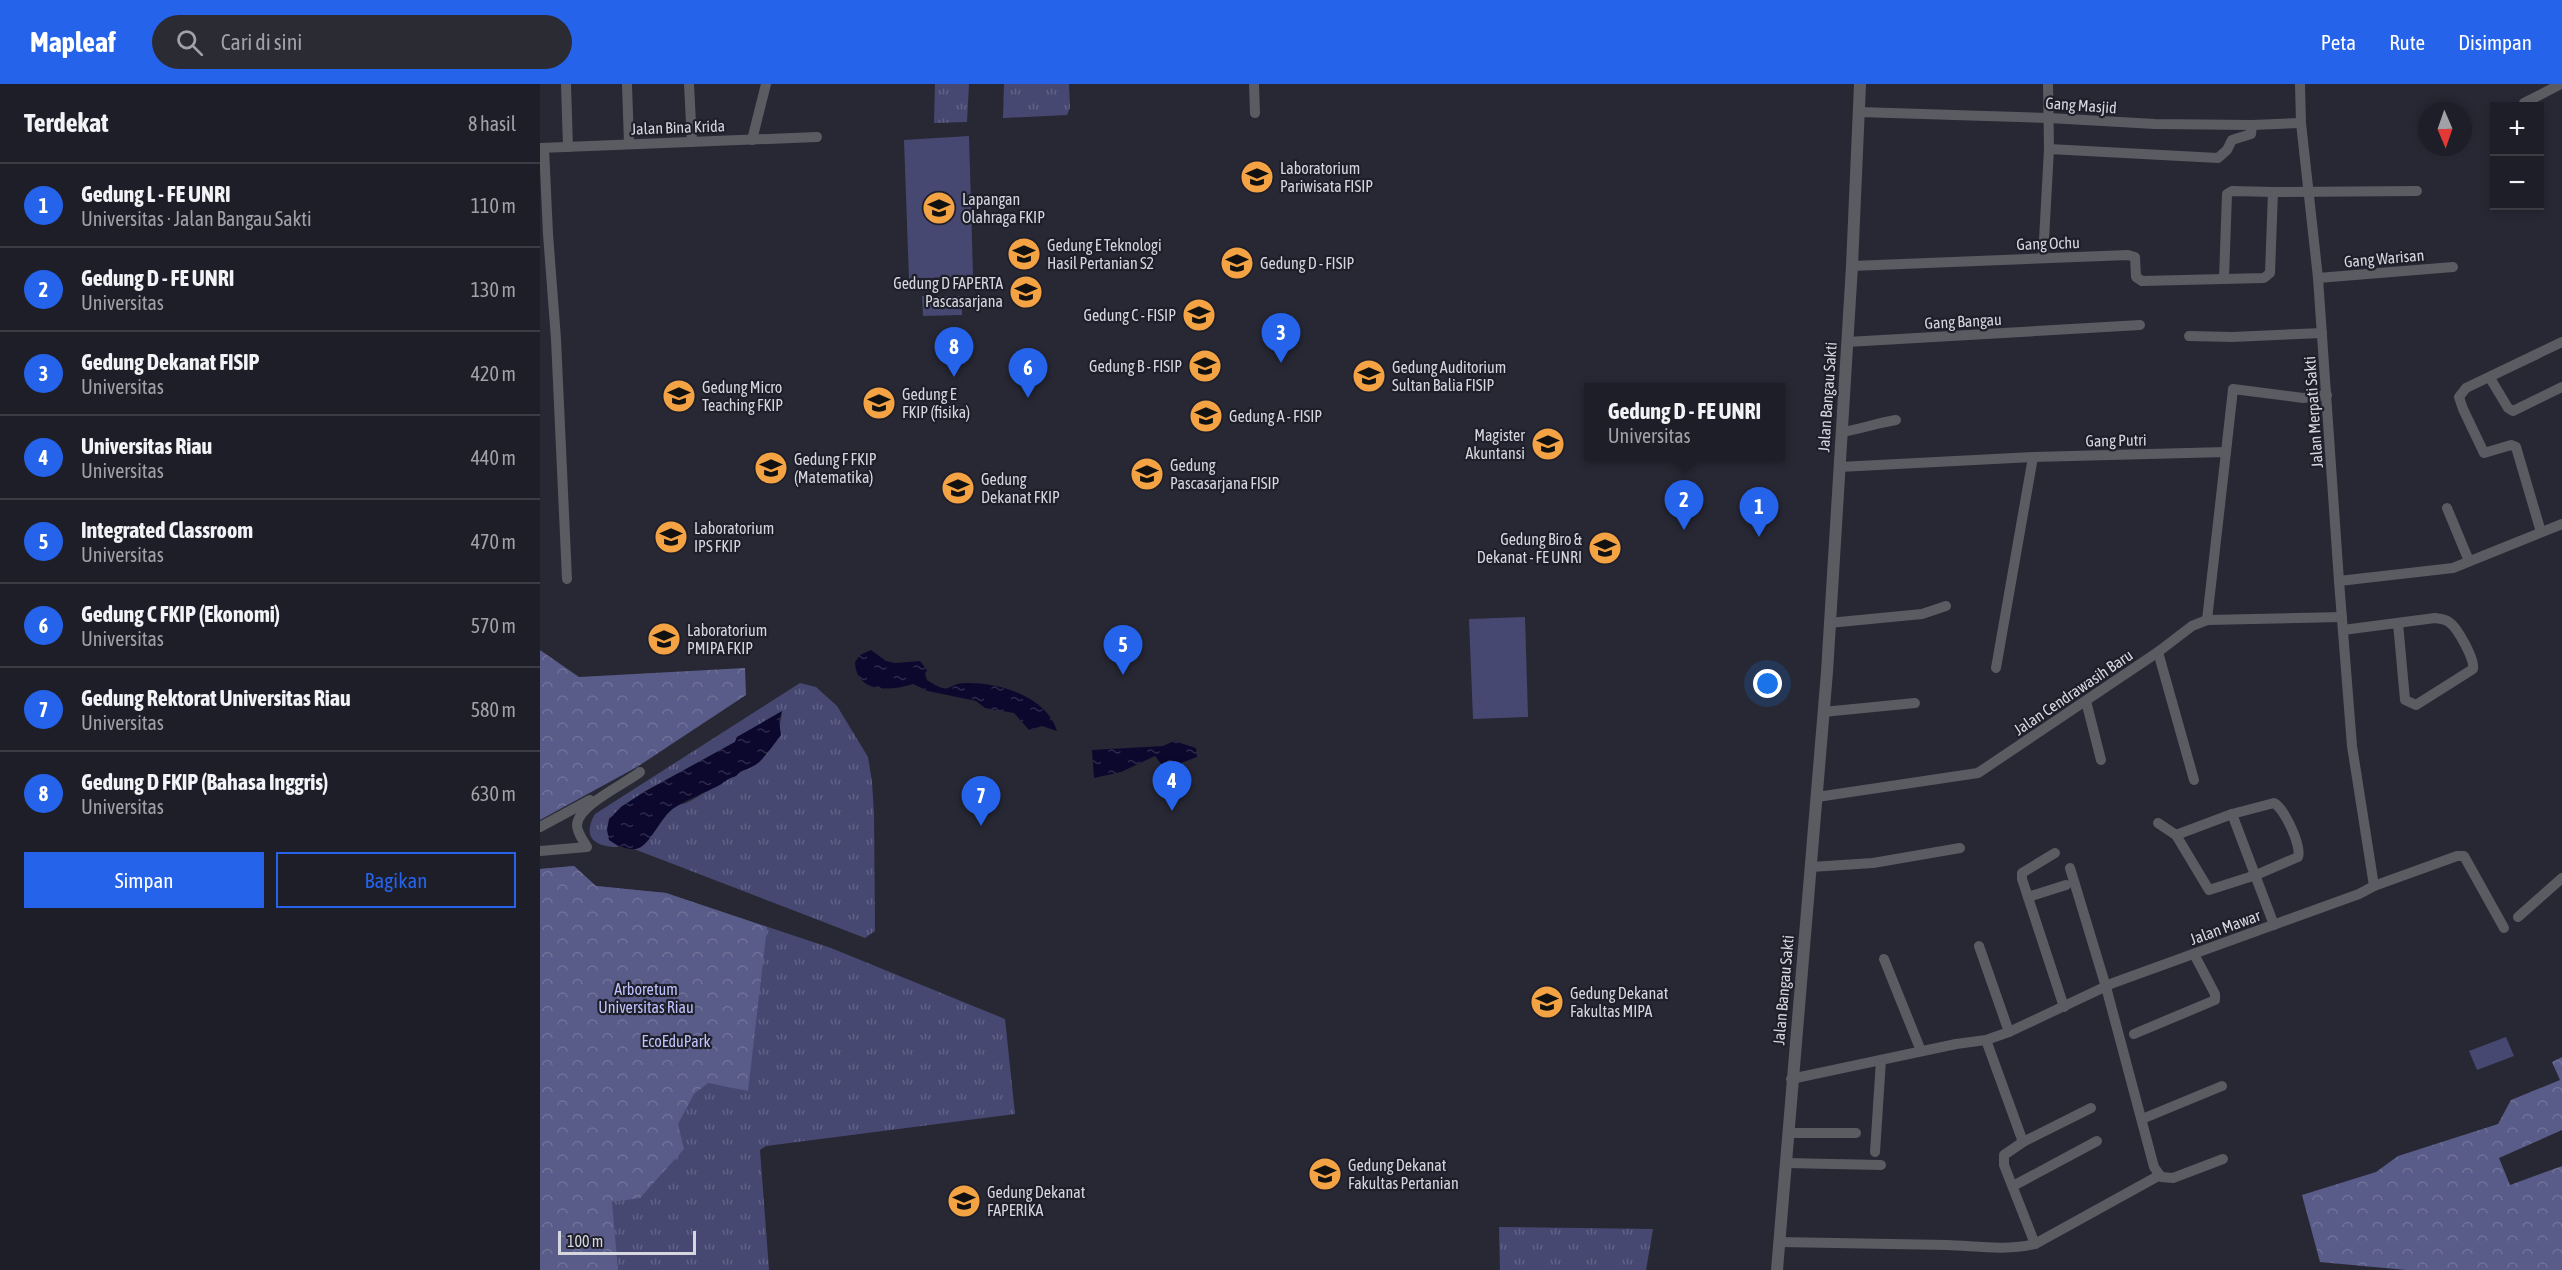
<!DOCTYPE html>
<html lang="id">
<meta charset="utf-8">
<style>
body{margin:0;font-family:"Asap Condensed",sans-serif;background:#2a2b33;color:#f1f3f6}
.controls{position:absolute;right:18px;top:18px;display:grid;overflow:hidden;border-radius:0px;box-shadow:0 3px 9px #0003}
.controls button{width:54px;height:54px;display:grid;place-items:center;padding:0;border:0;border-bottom:2px solid #3b3c44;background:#1d1e27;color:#f1f3f6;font:30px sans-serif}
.compass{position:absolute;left:1878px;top:18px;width:54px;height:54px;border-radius:50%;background:#1d1e27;box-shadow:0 3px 9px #0003;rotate:178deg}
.scale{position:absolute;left:18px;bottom:15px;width:138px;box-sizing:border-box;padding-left:6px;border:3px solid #d6d6de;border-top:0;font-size:16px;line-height:21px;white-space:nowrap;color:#d6d6de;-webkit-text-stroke:4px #1e1f2a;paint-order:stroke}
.you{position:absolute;left:1228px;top:600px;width:21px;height:21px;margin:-15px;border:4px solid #fff;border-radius:50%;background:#1a73e8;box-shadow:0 0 0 9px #1a73e833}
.badge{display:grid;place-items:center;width:39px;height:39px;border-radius:50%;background:#2563eb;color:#fff;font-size:20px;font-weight:700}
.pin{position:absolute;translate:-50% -50px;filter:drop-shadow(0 2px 3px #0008)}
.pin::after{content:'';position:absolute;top:32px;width:21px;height:18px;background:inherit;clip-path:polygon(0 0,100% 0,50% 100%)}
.popup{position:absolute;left:1044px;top:299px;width:201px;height:78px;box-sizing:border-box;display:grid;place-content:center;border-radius:0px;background:#1d1e27;filter:drop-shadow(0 2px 4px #0005);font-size:20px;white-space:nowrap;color:#a0a2a7}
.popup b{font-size:22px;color:#f1f3f6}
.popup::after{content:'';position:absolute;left:50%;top:100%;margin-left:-12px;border:12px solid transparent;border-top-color:#1d1e27}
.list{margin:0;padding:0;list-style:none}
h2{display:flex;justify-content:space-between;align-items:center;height:78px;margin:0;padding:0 24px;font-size:26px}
h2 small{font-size:20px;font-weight:400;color:#a0a2a7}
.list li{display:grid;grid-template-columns:39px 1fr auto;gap:18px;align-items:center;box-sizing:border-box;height:84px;padding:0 24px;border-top:2px solid #3b3c44}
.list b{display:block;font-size:22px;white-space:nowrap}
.list p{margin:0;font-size:20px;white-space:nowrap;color:#a0a2a7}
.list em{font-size:20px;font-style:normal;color:#a0a2a7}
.actions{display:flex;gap:12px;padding:18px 24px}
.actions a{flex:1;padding:14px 0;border:2px solid #2563eb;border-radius:0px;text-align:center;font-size:21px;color:#2563eb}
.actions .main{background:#2563eb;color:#fff}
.icon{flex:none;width:33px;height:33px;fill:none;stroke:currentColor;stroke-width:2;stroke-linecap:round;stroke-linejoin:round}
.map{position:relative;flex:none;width:2022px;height:1186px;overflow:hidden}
header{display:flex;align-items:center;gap:36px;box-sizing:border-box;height:84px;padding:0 30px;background:#2563eb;color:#fff}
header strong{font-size:28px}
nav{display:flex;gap:33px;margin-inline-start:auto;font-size:21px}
.search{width:420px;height:54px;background:#2a2b33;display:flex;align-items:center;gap:15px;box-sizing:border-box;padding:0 21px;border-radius:33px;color:#a0a2a7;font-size:22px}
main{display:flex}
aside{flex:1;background:#1d1e27}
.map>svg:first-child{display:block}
.grass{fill:url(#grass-tufts)}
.forest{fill:url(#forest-crowns)}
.pitch{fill:#474871}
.water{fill:url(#water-ripples)}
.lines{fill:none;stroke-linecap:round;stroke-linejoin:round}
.minor{stroke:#5b5b62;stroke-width:10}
.tertiary{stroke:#5b5b62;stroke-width:12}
.labels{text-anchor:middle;stroke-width:4.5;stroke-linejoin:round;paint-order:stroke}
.street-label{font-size:16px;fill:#d6d6de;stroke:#1e1f2a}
.poi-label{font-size:16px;fill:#d6d6de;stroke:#1e1f2a;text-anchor:start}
.park-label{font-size:16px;fill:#bfc3fd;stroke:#1e1f2a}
</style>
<header>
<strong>Mapleaf</strong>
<div class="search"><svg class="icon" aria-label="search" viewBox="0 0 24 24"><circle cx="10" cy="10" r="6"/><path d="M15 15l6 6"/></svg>Cari di sini</div>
<nav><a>Peta</a><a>Rute</a><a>Disimpan</a></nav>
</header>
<main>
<aside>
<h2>Terdekat<small>8 hasil</small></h2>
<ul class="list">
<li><span class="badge">1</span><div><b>Gedung L - FE UNRI</b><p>Universitas · Jalan Bangau Sakti</p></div><em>110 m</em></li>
<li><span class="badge">2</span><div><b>Gedung D - FE UNRI</b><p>Universitas</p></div><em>130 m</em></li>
<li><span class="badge">3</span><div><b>Gedung Dekanat FISIP</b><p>Universitas</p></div><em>420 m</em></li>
<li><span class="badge">4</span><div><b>Universitas Riau</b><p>Universitas</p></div><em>440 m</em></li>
<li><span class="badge">5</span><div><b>Integrated Classroom</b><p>Universitas</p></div><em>470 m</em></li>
<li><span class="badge">6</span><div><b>Gedung C FKIP (Ekonomi)</b><p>Universitas</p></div><em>570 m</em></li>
<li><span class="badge">7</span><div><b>Gedung Rektorat Universitas Riau</b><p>Universitas</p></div><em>580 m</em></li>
<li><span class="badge">8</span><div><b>Gedung D FKIP (Bahasa Inggris)</b><p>Universitas</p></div><em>630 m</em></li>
</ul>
<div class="actions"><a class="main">Simpan</a><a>Bagikan</a></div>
</aside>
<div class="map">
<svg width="2022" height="1186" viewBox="0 0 2022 1186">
<defs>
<pattern id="grass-tufts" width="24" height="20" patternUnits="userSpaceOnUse" patternTransform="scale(1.5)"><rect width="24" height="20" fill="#474871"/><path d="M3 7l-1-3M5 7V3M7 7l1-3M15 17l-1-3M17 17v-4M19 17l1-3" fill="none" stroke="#616285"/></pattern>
<pattern id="forest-crowns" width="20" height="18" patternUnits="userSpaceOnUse" patternTransform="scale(1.5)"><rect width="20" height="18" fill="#595b88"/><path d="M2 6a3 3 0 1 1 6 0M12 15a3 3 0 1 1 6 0" fill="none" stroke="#707298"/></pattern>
<pattern id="water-ripples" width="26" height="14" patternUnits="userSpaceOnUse" patternTransform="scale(1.5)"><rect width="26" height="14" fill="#0c072c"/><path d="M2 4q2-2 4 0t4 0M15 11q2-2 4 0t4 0" fill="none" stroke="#2f2a4a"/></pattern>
</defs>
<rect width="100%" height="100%" fill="#272834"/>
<!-- grass -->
<g class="grass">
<path d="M395 0H429L427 38 394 39Z"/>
<path d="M464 0H529L530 24 527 31 463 34Z"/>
<path d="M260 599 276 603 297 622 328 673 332 698 334 730 335 847 325 854 94 765C110 761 120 736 133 724 137 720 140 721 146 719 162 712 180 696 196 692L199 687 208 685 219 678 229 666 239 646 242 628 197 653 195 658 104 708 81 723 69 756 79 763C56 763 41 754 55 730Z"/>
<path d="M34 782 56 802 126 809 291 864 465 935 475 1030 226 1062 220 1066 229 1186H0V785Z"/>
<path d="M959 1143 1113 1145 1106 1186H960Z"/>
</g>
<!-- forest -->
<g class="forest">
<path d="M0 566 39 593 205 584 206 611 97 683 0 736Z"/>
<path d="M34 782 56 802 126 809 227 843 208 1007 168 999 154 1010 138 1040 144 1065 100 1114 72 1118 78 1186H0V785Z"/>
<path d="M2022 973V1046L1959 1074 1970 1101 2022 1082V1186H1866L1780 1178 1762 1111 1836 1088 1858 1072 1958 1040 1971 1016 2020 996 2012 978Z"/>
</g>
<!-- pitch -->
<g class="pitch">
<path d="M429 52 433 192 369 195 364 56Z"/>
<path d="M382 212H422V231L383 232Z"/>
<path d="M985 533 988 633 933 635 929 535Z"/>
<path d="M1966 953 1974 972 1937 986 1929 967Z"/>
</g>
<!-- water -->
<g class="water">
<path d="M331 566 346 577 355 579 380 577 387 586 385 590 387 596C413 613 405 599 426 599 459 598 507 613 517 647L502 642 489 646 474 629 445 624 436 617 388 607 373 600C352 607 316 610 315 578L320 571Z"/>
<path d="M242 627 239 637 241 651C234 660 226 672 218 679 211 685 201 685 196 692 188 694 184 699 176 703 162 710 138 719 128 729 119 738 110 759 99 764 89 768 77 761 69 756L67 746 69 735 81 723 104 708 195 658 197 653Z"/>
<path d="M634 657 656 664 657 673 625 685 615 672 581 688 554 694 552 666 623 662Z"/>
</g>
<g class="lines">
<!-- minor -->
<g class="minor">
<path d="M26 0 28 63"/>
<path d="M87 0 89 60"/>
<path d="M149 0 152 58"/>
<path d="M714 0 715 29"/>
<path d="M1760 0 1761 39 1778 194 1799 497 1913 484 2022 440"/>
<path d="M1984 19 2021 0"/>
<path d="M1319 28 1509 34 1615 40 1712 41 1761 39"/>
<path d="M212 56 226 0"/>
<path d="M0 64 277 53"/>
<path d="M4 64 8 150 16 255 27 495"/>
<path d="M1509 65 1678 74 1687 66 1692 56 1711 50 1712 41"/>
<path d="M1503 174 1509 65 1508 0"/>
<path d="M1312 182 1588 171 1595 173 1596 193 1602 197 1724 194 1730 189 1733 108 1877 107"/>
<path d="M1778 194 1913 183"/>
<path d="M1684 195 1687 110 1692 107 1733 108"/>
<path d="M1649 252 1692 253 1782 249"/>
<path d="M1307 258 1600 241"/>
<path d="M1950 294 1968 324 1973 327 2022 303"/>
<path d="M1302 348C1321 345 1337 339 1356 336"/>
<path d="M1686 368 1693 305 1763 314 1787 311"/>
<path d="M1299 383 1493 373 1686 368 1667 536"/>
<path d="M1907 424 1929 477"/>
<path d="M2001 448 1976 363 1971 361 1944 369 1923 325 1919 313 1926 304 2022 258"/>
<path d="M1289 539 1382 530 1406 522"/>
<path d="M1803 546 1895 534C1901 535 1905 535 1909 538 1918 544 1935 576 1933 585L1876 621 1865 616 1858 539"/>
<path d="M1618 568 1654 696"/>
<path d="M1456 584 1493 373"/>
<path d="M1546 617 1561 676"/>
<path d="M1283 628 1375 619"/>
<path d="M1277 713 1438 689 1618 568 1652 542 1667 536 1802 533"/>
<path d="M1734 719C1744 724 1762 762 1758 773L1716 791 1669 806 1636 751 1692 730Z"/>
<path d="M1692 730 1734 841"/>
<path d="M1618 739 1636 751"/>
<path d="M0 743 50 716"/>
<path d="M0 767 47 763C43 756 37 749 37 741 38 721 85 700 100 688"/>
<path d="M1515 769 1482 789V795L1524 923"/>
<path d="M1271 783 1333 779 1420 764"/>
<path d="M1530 784 1566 903 1614 1083 1621 1093 1633 1094 1683 1075"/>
<path d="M1834 802 1917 772H1924L1964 844"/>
<path d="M1488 813 1526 801"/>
<path d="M1978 833 2022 794"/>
<path d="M1439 862 1469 948"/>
<path d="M1344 875 1381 967"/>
<path d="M1594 950 1675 916V910L1654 870"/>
<path d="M1446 956 1483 1058"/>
<path d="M1251 995 1416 960 1446 956 1469 948 1573 899 1819 810 1834 802 1812 662 1799 497"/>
<path d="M1602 1035 1682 1002"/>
<path d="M1249 1049H1316"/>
<path d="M1335 1068 1341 976"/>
<path d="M1246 1079 1341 1081"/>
<path d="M1473 1102 1557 1057"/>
<path d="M1239 1158C1295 1159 1351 1160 1407 1161 1437 1162 1465 1167 1495 1160L1620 1091"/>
<path d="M1495 1160 1464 1081V1071L1483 1058 1551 1024"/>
</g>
<!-- tertiary -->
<path class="tertiary" d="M1237 1186 1287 588 1312 182 1320 0"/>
</g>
<!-- icons -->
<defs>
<symbol id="university-disc" viewBox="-11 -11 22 22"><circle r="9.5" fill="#f4a344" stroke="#1e1f2a"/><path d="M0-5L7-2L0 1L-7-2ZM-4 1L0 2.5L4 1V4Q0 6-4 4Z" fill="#111"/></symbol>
</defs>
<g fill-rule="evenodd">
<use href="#university-disc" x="698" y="74" width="38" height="38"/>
<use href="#university-disc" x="380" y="105" width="38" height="38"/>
<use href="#university-disc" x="465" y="151" width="38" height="38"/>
<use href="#university-disc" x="678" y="160" width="38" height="38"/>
<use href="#university-disc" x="467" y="189" width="38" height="38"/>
<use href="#university-disc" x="640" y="212" width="38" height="38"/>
<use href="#university-disc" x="646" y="263" width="38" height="38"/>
<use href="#university-disc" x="810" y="273" width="38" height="38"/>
<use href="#university-disc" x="120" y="293" width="38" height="38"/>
<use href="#university-disc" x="320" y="300" width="38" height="38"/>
<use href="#university-disc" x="647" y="313" width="38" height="38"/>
<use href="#university-disc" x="989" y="341" width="38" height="38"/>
<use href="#university-disc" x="212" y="365" width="38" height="38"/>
<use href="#university-disc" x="588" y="371" width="38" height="38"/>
<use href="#university-disc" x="399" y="385" width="38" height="38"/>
<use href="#university-disc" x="112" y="434" width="38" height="38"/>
<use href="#university-disc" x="1046" y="445" width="38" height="38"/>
<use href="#university-disc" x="105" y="536" width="38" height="38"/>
<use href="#university-disc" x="988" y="899" width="38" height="38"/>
<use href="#university-disc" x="766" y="1071" width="38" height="38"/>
<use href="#university-disc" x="405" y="1098" width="38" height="38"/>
</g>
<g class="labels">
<!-- street labels -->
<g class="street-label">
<text transform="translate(1541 21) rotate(4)" y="6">Gang Masjid</text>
<text transform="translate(138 43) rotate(-2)" y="6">Jalan Bina Krida</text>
<text transform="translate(1508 159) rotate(-2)" y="6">Gang Ochu</text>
<text transform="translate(1844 174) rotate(-5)" y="6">Gang Warisan</text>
<text transform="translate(1423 237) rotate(-3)" y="6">Gang Bangau</text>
<text transform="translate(1287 313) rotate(-86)" y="6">Jalan Bangau Sakti</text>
<text transform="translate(1773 328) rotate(-94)" y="6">Jalan Merpati Sakti</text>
<text transform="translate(1576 356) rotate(-1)" y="6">Gang Putri</text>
<text transform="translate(1533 608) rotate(-34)" y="6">Jalan Cendrawasih Baru</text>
<text transform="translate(1685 843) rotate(-20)" y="6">Jalan Mawar</text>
<text transform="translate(1243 906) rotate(-85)" y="6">Jalan Bangau Sakti</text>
</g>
<!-- poi labels -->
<g class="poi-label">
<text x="740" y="90">Laboratorium<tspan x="740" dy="18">Pariwisata FISIP</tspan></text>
<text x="422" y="121">Lapangan<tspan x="422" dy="18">Olahraga FKIP</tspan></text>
<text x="507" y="167">Gedung E Teknologi<tspan x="507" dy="18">Hasil Pertanian S2</tspan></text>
<text x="720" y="185">Gedung D - FISIP</text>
<text x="463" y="205" text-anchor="end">Gedung D FAPERTA<tspan x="463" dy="18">Pascasarjana</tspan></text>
<text x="636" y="237" text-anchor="end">Gedung C - FISIP</text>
<text x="642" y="288" text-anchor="end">Gedung B - FISIP</text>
<text x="852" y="289">Gedung Auditorium<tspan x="852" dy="18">Sultan Balia FISIP</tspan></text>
<text x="162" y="309">Gedung Micro<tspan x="162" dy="18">Teaching FKIP</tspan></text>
<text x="362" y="316">Gedung E<tspan x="362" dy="18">FKIP (fisika)</tspan></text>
<text x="689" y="338">Gedung A - FISIP</text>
<text x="985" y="357" text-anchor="end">Magister<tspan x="985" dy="18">Akuntansi</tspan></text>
<text x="254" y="381">Gedung F FKIP<tspan x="254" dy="18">(Matematika)</tspan></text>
<text x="630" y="387">Gedung<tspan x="630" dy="18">Pascasarjana FISIP</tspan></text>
<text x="441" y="401">Gedung<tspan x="441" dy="18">Dekanat FKIP</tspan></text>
<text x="154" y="450">Laboratorium<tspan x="154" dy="18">IPS FKIP</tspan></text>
<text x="1042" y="461" text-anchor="end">Gedung Biro &amp;<tspan x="1042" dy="18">Dekanat - FE UNRI</tspan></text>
<text x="147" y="552">Laboratorium<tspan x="147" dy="18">PMIPA FKIP</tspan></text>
<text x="1030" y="915">Gedung Dekanat<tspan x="1030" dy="18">Fakultas MIPA</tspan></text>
<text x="808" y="1087">Gedung Dekanat<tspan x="808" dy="18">Fakultas Pertanian</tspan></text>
<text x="447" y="1114">Gedung Dekanat<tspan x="447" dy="18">FAPERIKA</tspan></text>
</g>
<!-- park labels -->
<g class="park-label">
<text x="106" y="911">Arboretum<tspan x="106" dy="18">Universitas Riau</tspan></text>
<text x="136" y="963">EcoEduPark</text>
</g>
</g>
</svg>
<div class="controls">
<button>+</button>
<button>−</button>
</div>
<svg class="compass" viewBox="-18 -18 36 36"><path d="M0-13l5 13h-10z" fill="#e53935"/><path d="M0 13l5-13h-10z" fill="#a0a2a7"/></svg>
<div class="scale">100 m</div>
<div class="you"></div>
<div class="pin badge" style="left:1219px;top:453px">1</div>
<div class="pin badge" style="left:1144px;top:446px">2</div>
<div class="popup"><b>Gedung D - FE UNRI</b>Universitas</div>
<div class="pin badge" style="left:741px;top:279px">3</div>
<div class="pin badge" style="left:632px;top:727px">4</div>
<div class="pin badge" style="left:583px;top:591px">5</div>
<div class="pin badge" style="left:488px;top:314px">6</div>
<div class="pin badge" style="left:441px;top:742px">7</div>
<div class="pin badge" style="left:414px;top:293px">8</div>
</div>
</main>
